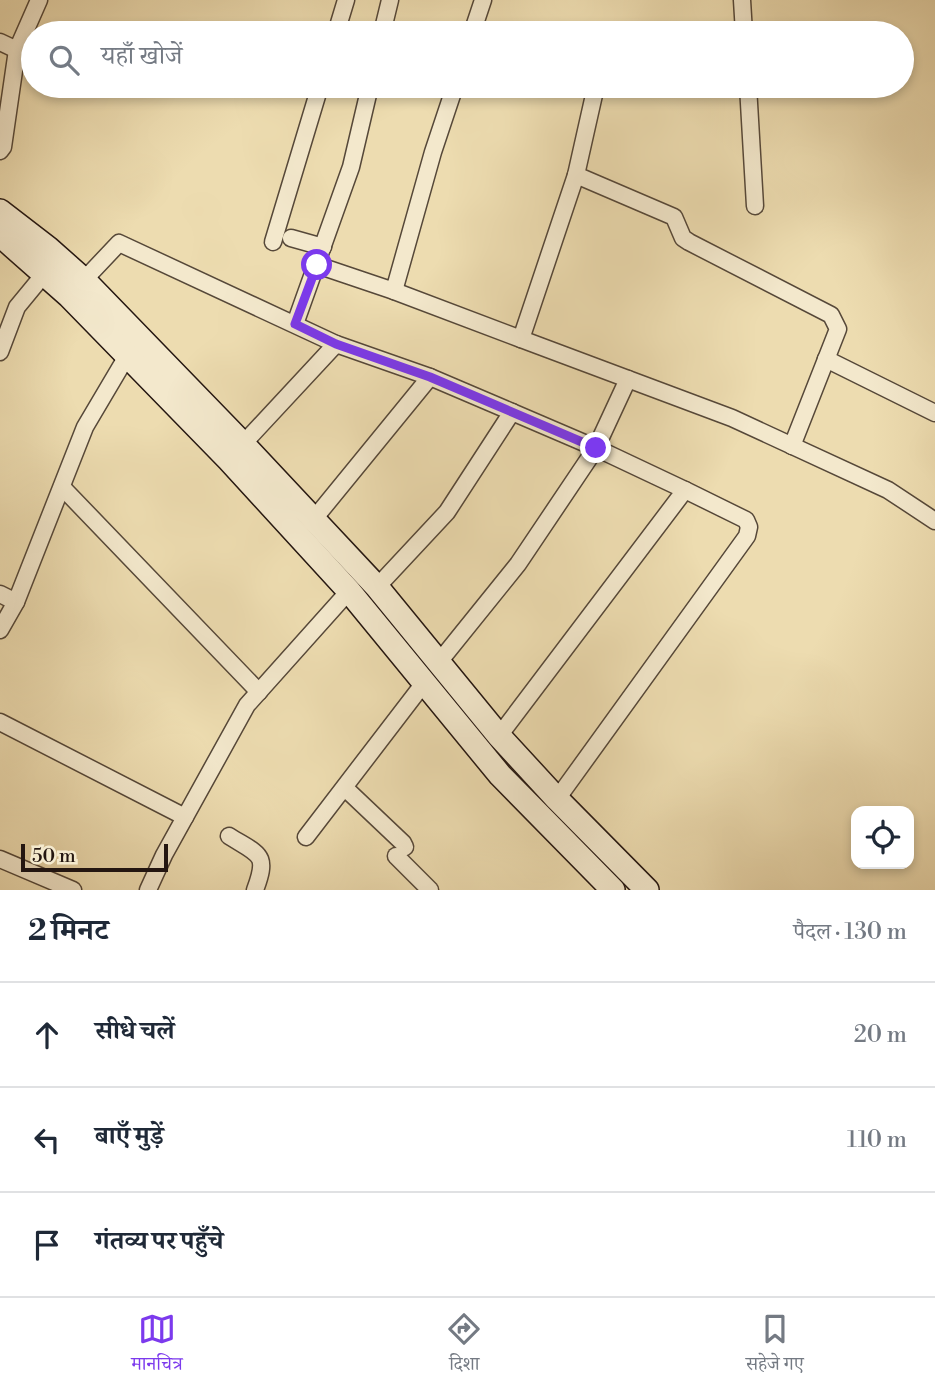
<!DOCTYPE html>
<html lang="hi">
<meta charset="utf-8">
<style>
body{margin:0;font-family:"Libre Bodoni","Noto Serif Devanagari",serif;background:#f6f6f7;color:#1f2937}
.controls{position:absolute;right:21px;bottom:21px;display:grid;overflow:hidden;border-radius:14px;box-shadow:0 4px 10px #0003}
.controls button{width:63px;height:63px;display:grid;place-items:center;padding:0;border:0;border-bottom:2px solid #e0e1e3;background:#fff;color:#1f2937;font:35px sans-serif}
.scale{position:absolute;left:21px;bottom:18px;width:147px;box-sizing:border-box;padding-left:7px;border:4px solid #241611;border-top:0;font-size:19px;line-height:24px;white-space:nowrap;color:#241611;-webkit-text-stroke:5px #f3e8cc;paint-order:stroke}
.stop{position:absolute;width:21px;height:21px;margin:-16px;border:5px solid #7c3aed;border-radius:50%;background:#fff}
.stop.end{background:#7c3aed;border-color:#fff;box-shadow:0 2px 7px #0008}
.list{margin:0;padding:0;list-style:none}
h2{display:flex;justify-content:space-between;align-items:center;height:91px;margin:0;padding:0 28px;font-size:30px}
h2 small{font-size:23px;font-weight:400;color:#747a83}
.list li{display:grid;grid-template-columns:46px 1fr auto;gap:21px;align-items:center;box-sizing:border-box;height:105px;padding:0 28px;border-top:2px solid #e0e1e3}
.list b{display:block;font-size:26px;white-space:nowrap}
.list em{font-size:23px;font-style:normal;color:#747a83}
.icon{flex:none;width:38px;height:38px;fill:none;stroke:currentColor;stroke-width:2;stroke-linecap:round;stroke-linejoin:round}
.map{position:relative;flex:none;width:935px;height:890px;overflow:hidden}
.search{position:absolute;background:#fff;box-shadow:0 4px 10px #0003;left:21px;right:21px;top:21px;height:77px;display:flex;align-items:center;gap:18px;box-sizing:border-box;padding:0 24px;border-radius:38px;color:#747a83;font-size:26px}
.sheet{height:406px;background:#fff}
nav{display:flex;justify-content:space-around;align-items:center;box-sizing:border-box;height:98px;border-top:2px solid #e0e1e3;background:#fff;font-size:19px;color:#747a83}
nav a{display:grid;justify-items:center;gap:4px}
nav .on{color:#7c3aed}
.map>svg:first-child{display:block}
.lines{fill:none;stroke-linecap:round;stroke-linejoin:round}
.street-casing{stroke:#564839;stroke-width:19}
.secondary-casing{stroke:#241611;stroke-width:26}
.street{stroke:#f3e8cc;stroke-width:16}
.secondary{stroke:#f3e8cc;stroke-width:23}
.route{stroke:#7c3aed;stroke-width:9}
</style>
<div class="map">
<svg width="935" height="890" viewBox="0 0 935 890">
<rect width="100%" height="100%" fill="#eddcb0"/>
<filter id="stains"><feTurbulence type="fractalNoise" baseFrequency=".00286" numOctaves="4"/><feColorMatrix values="0 0 0 0 .2 0 0 0 0 .09 0 0 0 0 .02 0 0 0 .5 -.17"/></filter>
<radialGradient id="worn" r=".72"><stop offset=".6" stop-color="#630" stop-opacity="0"/><stop offset="1" stop-color="#630" stop-opacity=".3"/></radialGradient>
<g class="lines">
<defs>
<g id="street">
<path d="M742 0 744 33"/>
<path d="M336 33 346 0"/>
<path d="M382 33 390 0"/>
<path d="M472 33 483 0"/>
<path d="M0 42 17 50"/>
<path d="M596 86 576 175 521 339 732 418 888 490 935 521"/>
<path d="M748 86 755 206"/>
<path d="M0 151 3 147 17 50 39 0"/>
<path d="M576 175 674 217 683 238 689 242 831 315 838 329 792 446"/>
<path d="M291 238 323 247"/>
<path d="M273 242 320 86"/>
<path d="M317 265 394 291 433 152 455 86"/>
<path d="M84 280 119 243 336 344"/>
<path d="M394 291 521 339"/>
<path d="M295 324 351 167 370 86"/>
<path d="M0 352 17 307 45 273"/>
<path d="M826 359 935 413"/>
<path d="M243 444 336 344 430 377 314 519"/>
<path d="M62 487 259 692"/>
<path d="M377 587 447 512 512 412 430 377"/>
<path d="M0 594 16 602"/>
<path d="M0 630 16 602 85 427 127 356"/>
<path d="M439 662 518 564 596 448 512 412"/>
<path d="M0 722 185 817"/>
<path d="M499 736 685 490 596 448 628 379"/>
<path d="M345 788 403 843 405 847"/>
<path d="M557 799 747 536 749 527 746 520 685 490"/>
<path d="M229 836C259 855 269 853 255 890"/>
<path d="M306 837 424 683"/>
<path d="M396 856 430 890"/>
<path d="M0 859 73 890"/>
<path d="M148 890 164 855 247 705 349 591"/>
</g>
<g id="secondary">
<path d="M0 211 48 248 84 280 243 444 377 587 499 736 557 799 647 890"/>
<path d="M0 235 69 296 229 460 349 591 500 775 613 890"/>
</g>
</defs>
<!-- street casing -->
<use href="#street" class="street-casing"/>
<!-- secondary casing -->
<use href="#secondary" class="secondary-casing"/>
<!-- street -->
<use href="#street" class="street"/>
<!-- secondary -->
<use href="#secondary" class="secondary"/>
</g>
<g class="lines">
<!-- route -->
<path class="route" d="M317 265 295 324 336 344 430 377 596 448"/>
</g>
<rect width="100%" height="100%" filter="url(#stains)"/>
<rect width="100%" height="100%" fill="url(#worn)"/>
</svg>
<div class="controls">
<button><svg class="icon" aria-label="locate" viewBox="0 0 24 24"><circle cx="12" cy="12" r="6"/><path d="M12 2v4M12 18v4M2 12h4M18 12h4"/></svg></button>
</div>
<div class="scale">50 m</div>
<div class="stop" style="left:317px;top:265px"></div>
<div class="stop end" style="left:596px;top:448px"></div>
<div class="search"><svg class="icon" aria-label="search" viewBox="0 0 24 24"><circle cx="10" cy="10" r="6"/><path d="M15 15l6 6"/></svg>यहाँ खोजें</div>
</div>
<section class="sheet">
<h2>2 मिनट<small>पैदल · 130 m</small></h2>
<ul class="list">
<li><svg class="icon" aria-label="ahead" viewBox="0 0 24 24"><path d="M12 20V5M6 11l6-6 6 6"/></svg><div><b>सीधे चलें</b></div><em>20 m</em></li>
<li><svg class="icon" aria-label="left" viewBox="0 0 24 24"><path d="M17 20v-9H6M10 6l-5 5 5 5"/></svg><div><b>बाएँ मुड़ें</b></div><em>110 m</em></li>
<li><svg class="icon" aria-label="arrive" viewBox="0 0 24 24"><path d="M6 21V4h12l-3 4 3 4H6"/></svg><div><b>गंतव्य पर पहुँचे</b></div></li>
</ul>
</section>
<nav>
<a class="on"><svg class="icon" aria-label="map" viewBox="0 0 24 24"><path d="M3 6l6-2 6 2 6-2v14l-6 2-6-2-6 2zM9 4v14M15 6v14"/></svg>मानचित्र</a>
<a><svg class="icon" aria-label="directions" viewBox="0 0 24 24"><path d="M12 3l9 9-9 9-9-9zM9 14v-3h6M13 9l2 2-2 2"/></svg>दिशा</a>
<a><svg class="icon" aria-label="saved" viewBox="0 0 24 24"><path d="M7 4h10v16l-5-4-5 4z"/></svg>सहेजे गए</a>
</nav>
